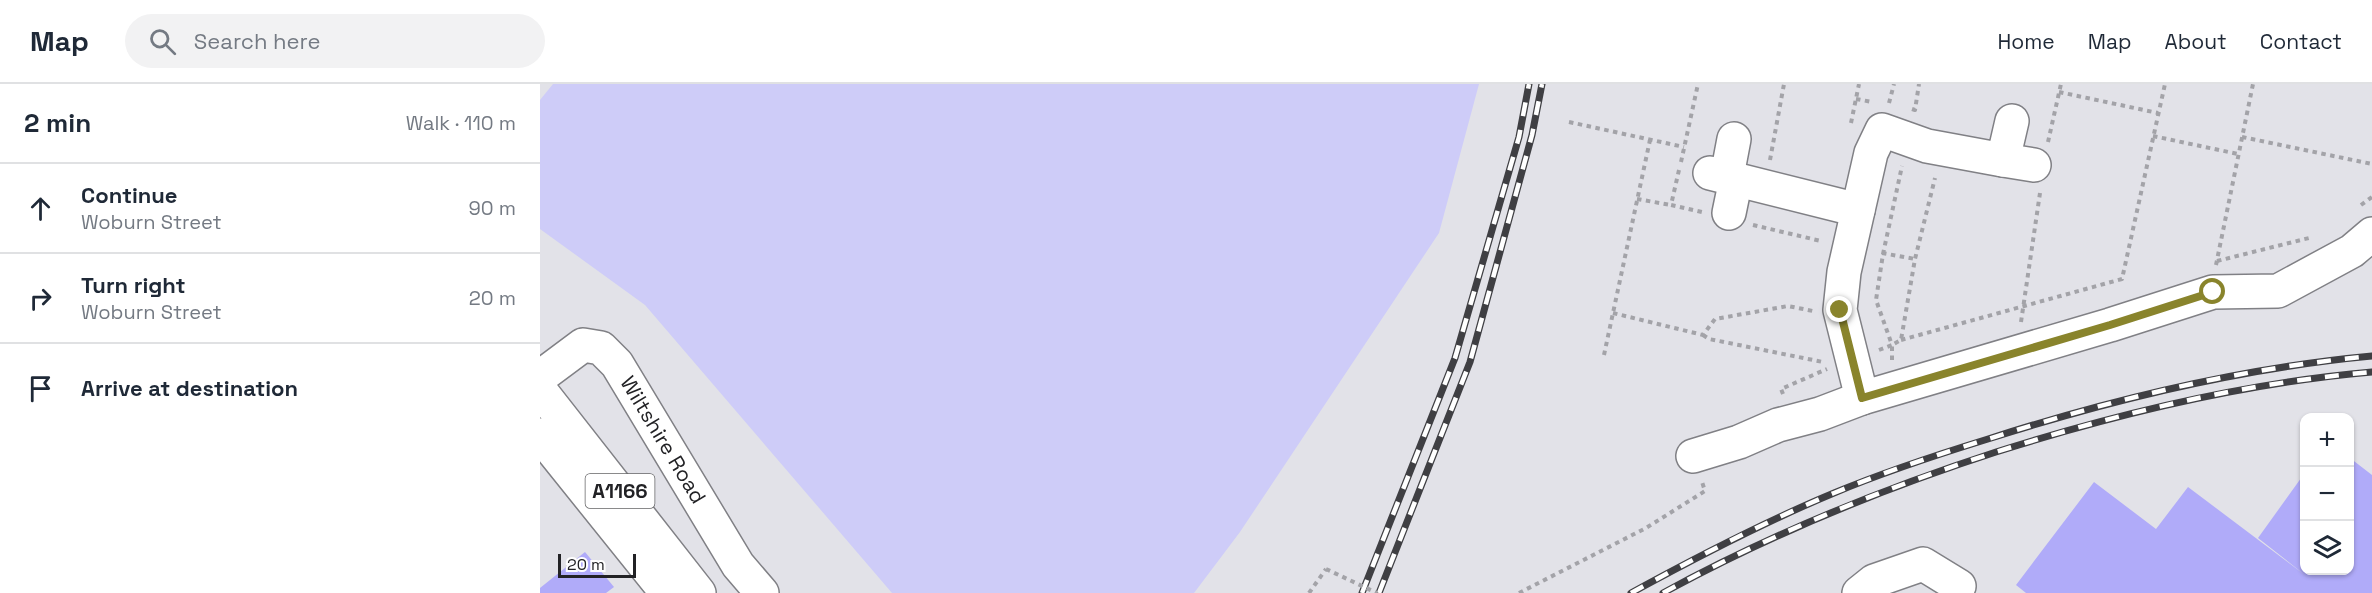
<!DOCTYPE html>
<meta charset="utf-8">
<style>
body{margin:0;font-family:"Space Grotesk",sans-serif;background:#f2f2f3;color:#1f2937}
.controls{position:absolute;right:18px;bottom:18px;display:grid;overflow:hidden;border-radius:12px;box-shadow:0 2px 4px #0004}
.controls button{width:54px;height:54px;display:grid;place-items:center;padding:0;border:0;border-bottom:2px solid #e0e1e3;background:#fff;color:#1f2937;font:30px sans-serif}
.scale{position:absolute;left:18px;bottom:15px;width:78px;box-sizing:border-box;padding-left:6px;border:3px solid #222225;border-top:0;font-size:16px;line-height:21px;white-space:nowrap;color:#222225;-webkit-text-stroke:4px #fff;paint-order:stroke}
.stop{position:absolute;width:18px;height:18px;margin:-14px;border:4px solid #89842c;border-radius:50%;background:#fff}
.stop.end{background:#89842c;border-color:#fff;box-shadow:0 2px 6px #0008}
.list{margin:0;padding:0;list-style:none}
h2{display:flex;justify-content:space-between;align-items:center;height:78px;margin:0;padding:0 24px;font-size:26px}
h2 small{font-size:20px;font-weight:400;color:#747a83}
.list li{display:grid;grid-template-columns:39px 1fr auto;gap:18px;align-items:center;box-sizing:border-box;height:90px;padding:0 24px;border-top:2px solid #e0e1e3}
.list b{display:block;font-size:22px;white-space:nowrap}
.list p{margin:0;font-size:20px;white-space:nowrap;color:#747a83}
.list em{font-size:20px;font-style:normal;color:#747a83}
.icon{flex:none;width:33px;height:33px;fill:none;stroke:currentColor;stroke-width:2;stroke-linecap:round;stroke-linejoin:round}
.map{position:relative;flex:none;width:1832px;height:509px;overflow:hidden}
header{display:flex;align-items:center;gap:36px;box-sizing:border-box;height:84px;padding:0 30px;background:#fff;border-bottom:2px solid #e0e1e3}
header strong{font-size:28px}
nav{display:flex;gap:33px;margin-inline-start:auto;font-size:21px}
.search{width:420px;height:54px;background:#f2f2f3;display:flex;align-items:center;gap:15px;box-sizing:border-box;padding:0 21px;border-radius:33px;color:#747a83;font-size:22px}
main{display:flex}
aside{flex:1;background:#fff}
.map>svg:first-child{display:block}
.green{fill:#ceccf8}
.building{fill:#b0abf9}
.lines{fill:none;stroke-linecap:round;stroke-linejoin:round}
.minor-casing{stroke:#808085;stroke-width:36}
.major-casing{stroke:#808085;stroke-width:36}
.path{stroke:#a3a3a8;stroke-width:4;stroke-dasharray:4.5 4.5;stroke-linecap:butt}
.minor{stroke:#fff;stroke-width:33}
.major{stroke:#fff;stroke-width:33}
.rail-casing{stroke:#3f3f43;stroke-width:7}
.rail{stroke:#fff;stroke-width:4.5;stroke-dasharray:14;stroke-linecap:butt}
.path-bridge{stroke:#a3a3a8;stroke-width:4;stroke-dasharray:4.5 4.5;stroke-linecap:butt}
.route{stroke:#89842c;stroke-width:8}
.labels{text-anchor:middle;stroke-width:4.5;stroke-linejoin:round;paint-order:stroke}
.shield{fill:#fff;stroke:#646466;stroke-width:1.5}
.shield-label{font-size:20px;font-weight:bold;fill:#222225}
.street-label{font-size:21px;fill:#222225;stroke:#fff}
</style>
<header>
<strong>Map</strong>
<div class="search"><svg class="icon" aria-label="search" viewBox="0 0 24 24"><circle cx="10" cy="10" r="6"/><path d="M15 15l6 6"/></svg>Search here</div>
<nav><a>Home</a><a>Map</a><a>About</a><a>Contact</a></nav>
</header>
<main>
<aside>
<h2>2 min<small>Walk · 110 m</small></h2>
<ul class="list">
<li><svg class="icon" aria-label="ahead" viewBox="0 0 24 24"><path d="M12 20V5M6 11l6-6 6 6"/></svg><div><b>Continue</b><p>Woburn Street</p></div><em>90 m</em></li>
<li><svg class="icon" aria-label="right" viewBox="0 0 24 24"><path d="M7 20v-9h11M14 6l5 5-5 5"/></svg><div><b>Turn right</b><p>Woburn Street</p></div><em>20 m</em></li>
<li><svg class="icon" aria-label="arrive" viewBox="0 0 24 24"><path d="M6 21V4h12l-3 4 3 4H6"/></svg><div><b>Arrive at destination</b></div></li>
</ul>
</aside>
<div class="map">
<svg width="1832" height="509" viewBox="0 0 1832 509">
<rect width="100%" height="100%" fill="#e2e2e8"/>
<!-- green -->
<path class="green" d="M13 0H939L899 149 700 448 654 509H352L105 221 0 145V16Z"/>
<!-- building -->
<g class="building">
<path d="M1810 374 1832 391V509H1486L1476 501 1554 398 1616 445 1648 403 1765 491 1718 454 1764 390V486H1810Z"/>
<path d="M45 468 74 503 66 509H0V504Z"/>
</g>
<g class="lines">
<defs>
<g id="minor">
<path d="M1463 76 1494 81"/>
<path d="M1170 89 1318 126"/>
<path d="M1187 92 1194 55"/>
<path d="M1189 129 1196 95"/>
<path d="M0 293 43 261 61 264 77 280 198 481 222 509"/>
<path d="M1322 314 1300 226 1304 188 1331 69 1342 46 1387 62 1463 76 1472 37"/>
<path d="M1153 372 1199 358 1238 341 1280 330 1322 314 1570 241 1673 208 1738 207 1812 167 1832 150"/>
<path d="M1319 509 1334 497 1383 480 1419 502 1415 509"/>
</g>
<g id="major">
<path d="M0 306 159 509"/>
<path d="M0 351 127 509"/>
</g>
</defs>
<!-- minor casing -->
<use href="#minor" class="minor-casing"/>
<!-- major casing -->
<use href="#major" class="major-casing"/>
<!-- path -->
<g class="path">
<path d="M1519 8 1618 29"/>
<path d="M1316 15 1332 18"/>
<path d="M1349 19 1354 0"/>
<path d="M1372 25 1375 26 1379 0"/>
<path d="M1029 38 1144 63"/>
<path d="M1311 39 1319 0"/>
<path d="M1613 52 1698 70"/>
<path d="M1702 53 1832 80"/>
<path d="M1508 58 1521 0"/>
<path d="M1230 76 1244 0"/>
<path d="M1141 78 1158 0"/>
<path d="M1139 86 1131 121 1162 128"/>
<path d="M1097 115 1131 121"/>
<path d="M1821 121 1832 113"/>
<path d="M1213 141 1281 157"/>
<path d="M1342 169 1375 175"/>
<path d="M1677 177 1769 154"/>
<path d="M1676 181 1713 0"/>
<path d="M1073 229 1163 251 1175 235 1248 222 1273 227"/>
<path d="M1481 238 1500 109"/>
<path d="M1163 251 1169 255 1283 278"/>
<path d="M1361 256 1582 195 1625 0"/>
<path d="M1339 266 1352 261 1336 216 1343 170 1362 82"/>
<path d="M1064 271 1110 56"/>
<path d="M1352 276V261L1361 256 1375 175 1395 94"/>
<path d="M1243 310 1241 305 1287 285"/>
<path d="M769 509 786 485"/>
<path d="M979 509 1106 444 1165 407 1162 398"/>
</g>
<!-- minor -->
<use href="#minor" class="minor"/>
<!-- major -->
<use href="#major" class="major"/>
<defs>
<g id="rail">
<path d="M822 509 915 274 979 53 989 0"/>
<path d="M839 509 930 278 992 51 1002 0"/>
<path d="M1091 509C1157 473 1224 438 1294 409 1344 388 1396 371 1448 355 1573 315 1701 284 1832 272"/>
<path d="M1123 509C1231 450 1339 406 1456 368 1579 329 1704 299 1832 288"/>
</g>
</defs>
<!-- rail casing -->
<use href="#rail" class="rail-casing"/>
<!-- rail -->
<use href="#rail" class="rail"/>
<!-- path-bridge -->
<path class="path-bridge" d="M786 485 837 509"/>
</g>
<g class="lines">
<!-- route -->
<path class="route" d="M1300 226 1322 314 1570 241 1673 208"/>
</g>
<g class="labels">
<!-- shield labels -->
<rect class="shield" x="45.5" y="390" width="69" height="34" rx="4.5"/>
<g class="shield-label">
<text x="80" y="414">A1166</text>
</g>
<!-- street labels -->
<g class="street-label">
<text transform="translate(123 356) rotate(59)" y="7">Wiltshire Road</text>
</g>
</g>
</svg>
<div class="controls">
<button>+</button>
<button>−</button>
<button><svg class="icon" aria-label="layers" viewBox="0 0 24 24"><path d="M12 4l9 5-9 5-9-5zM3 14l9 5 9-5"/></svg></button>
</div>
<div class="scale">20 m</div>
<div class="stop" style="left:1673px;top:208px"></div>
<div class="stop end" style="left:1300px;top:226px"></div>
</div>
</main>
